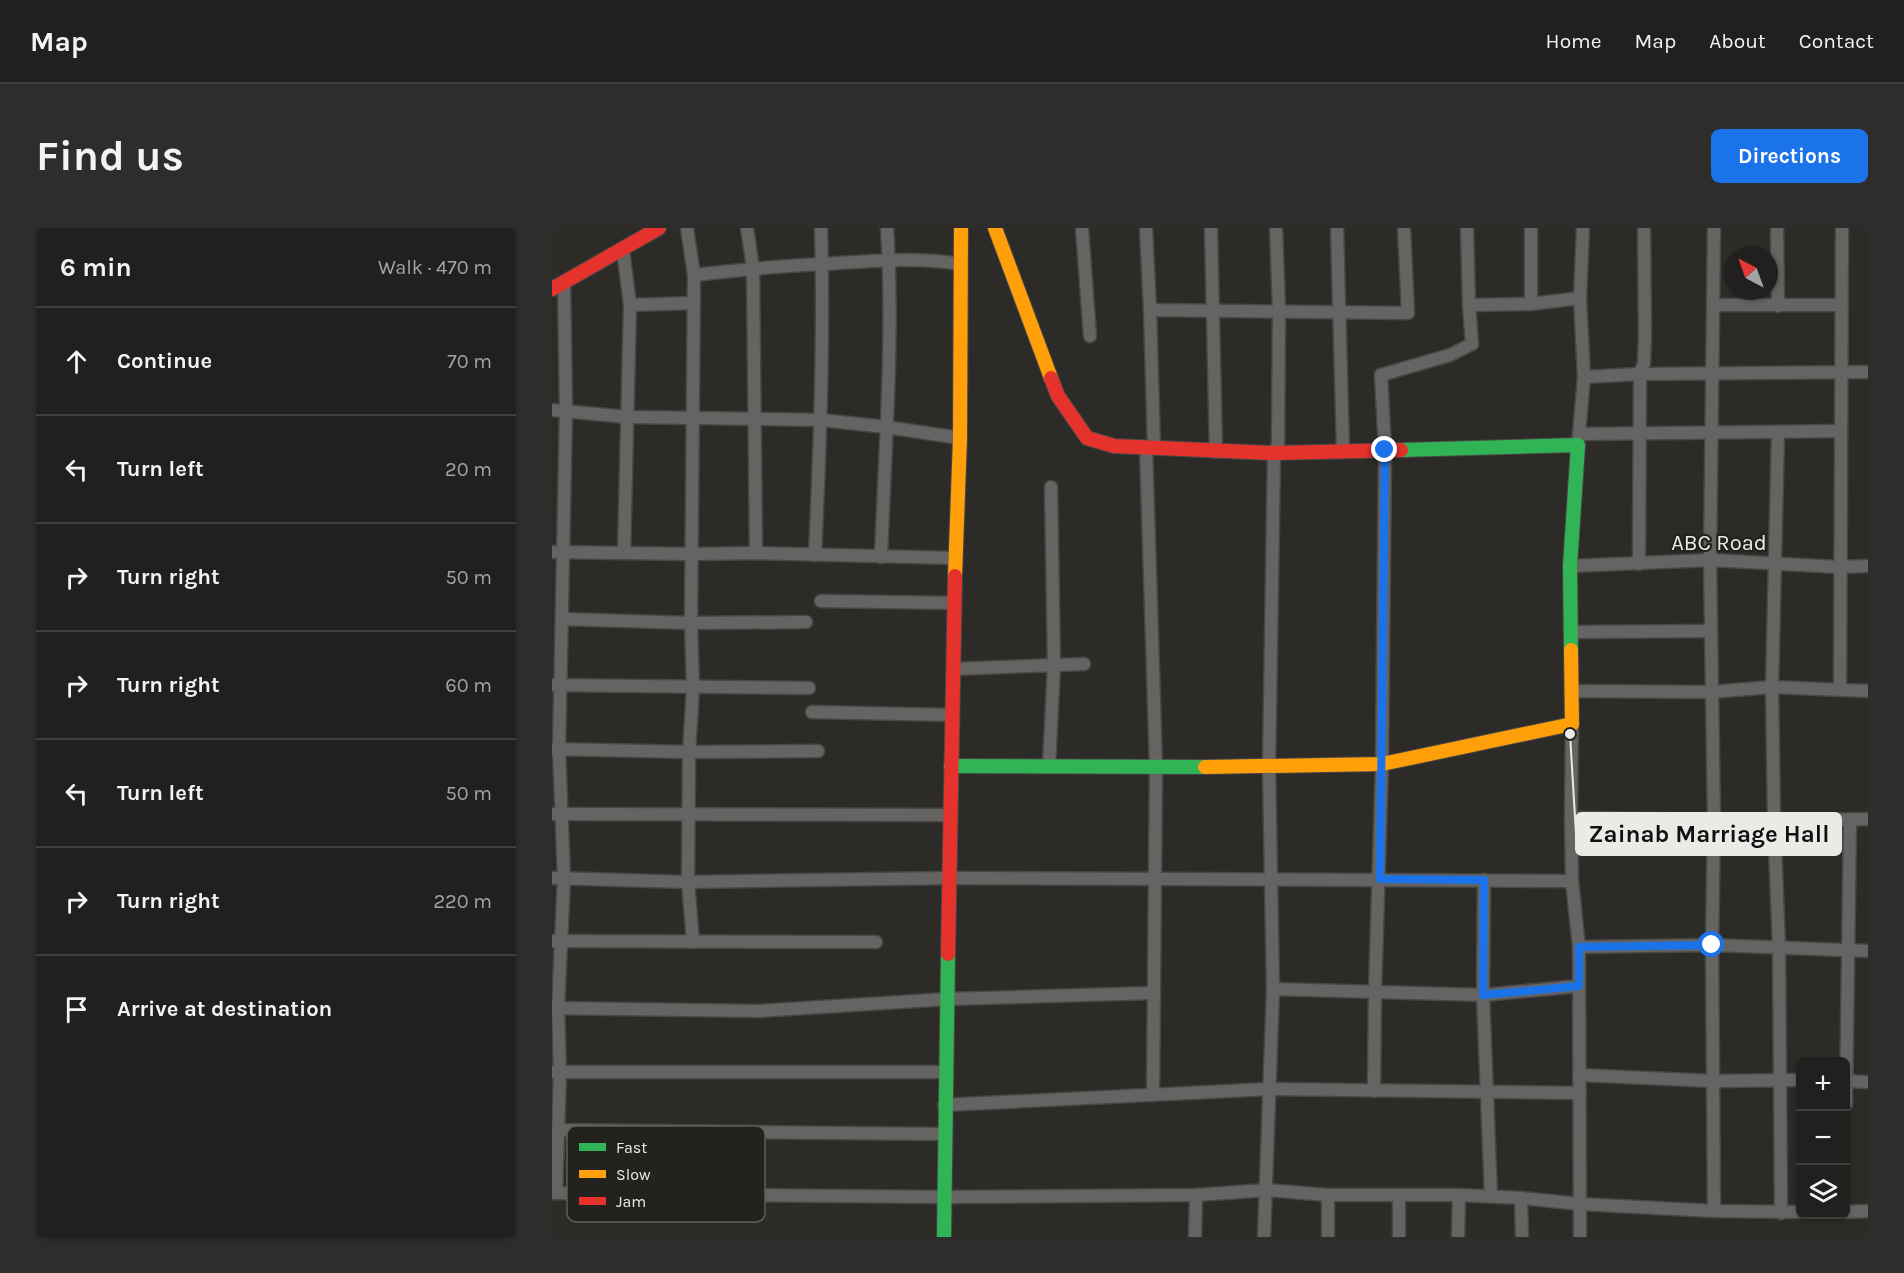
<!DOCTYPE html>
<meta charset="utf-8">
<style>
body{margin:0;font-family:Karla,sans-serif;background:#2e2d2b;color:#f1f3f6}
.controls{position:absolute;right:18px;bottom:18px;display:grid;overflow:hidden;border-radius:9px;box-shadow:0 2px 4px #0004}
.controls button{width:54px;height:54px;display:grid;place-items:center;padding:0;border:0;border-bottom:2px solid #3f3e3c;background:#22201e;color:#f1f3f6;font:30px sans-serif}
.compass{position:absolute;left:1172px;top:18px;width:54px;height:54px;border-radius:50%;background:#22201e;box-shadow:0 2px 4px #0004;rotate:319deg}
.stop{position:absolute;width:18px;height:18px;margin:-14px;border:4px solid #1a73e8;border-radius:50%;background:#fff}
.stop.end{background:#1a73e8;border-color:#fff;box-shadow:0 2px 6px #0008}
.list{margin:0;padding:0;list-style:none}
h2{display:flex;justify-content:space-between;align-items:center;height:78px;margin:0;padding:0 24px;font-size:26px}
h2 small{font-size:20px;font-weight:400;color:#a2a3a4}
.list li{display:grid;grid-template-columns:39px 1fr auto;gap:18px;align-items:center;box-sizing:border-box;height:108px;padding:0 24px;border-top:2px solid #3f3e3c}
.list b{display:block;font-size:22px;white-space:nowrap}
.list em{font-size:20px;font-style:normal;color:#a2a3a4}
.icon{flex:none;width:33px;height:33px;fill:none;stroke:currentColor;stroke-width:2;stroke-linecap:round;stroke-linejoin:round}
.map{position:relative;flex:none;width:1316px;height:1009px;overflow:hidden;border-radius:9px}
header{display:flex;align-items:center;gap:36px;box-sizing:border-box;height:84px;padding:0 30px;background:#22201e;border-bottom:2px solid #3f3e3c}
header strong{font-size:28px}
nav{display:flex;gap:33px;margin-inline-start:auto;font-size:21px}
.intro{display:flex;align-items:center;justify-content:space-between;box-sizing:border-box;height:144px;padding:0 36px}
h1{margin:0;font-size:42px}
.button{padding:15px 27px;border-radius:9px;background:#1a73e8;color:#fff;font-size:21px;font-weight:700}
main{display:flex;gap:36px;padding:0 36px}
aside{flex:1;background:#22201e;border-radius:9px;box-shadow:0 2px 4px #0004}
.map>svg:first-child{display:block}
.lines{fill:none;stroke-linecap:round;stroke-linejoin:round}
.street-casing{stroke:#484745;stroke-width:15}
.fast-casing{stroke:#484745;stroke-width:16}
.slow-casing{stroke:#484745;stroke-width:16}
.jam-casing{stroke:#484745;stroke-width:16}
.street{stroke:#656462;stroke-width:12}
.fast{stroke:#30b455;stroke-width:14}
.slow{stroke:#ff9f0a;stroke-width:14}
.jam{stroke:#e5322d;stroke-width:14}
.route{stroke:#1a73e8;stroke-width:8}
.labels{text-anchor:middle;stroke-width:4.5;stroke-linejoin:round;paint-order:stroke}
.street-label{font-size:22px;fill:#ebeae7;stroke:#24221e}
.key{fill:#24221e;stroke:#605e5a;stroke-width:1.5}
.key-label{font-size:16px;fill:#ebeae7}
.leader{fill:none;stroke:#ebeae7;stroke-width:2}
.callout-dot{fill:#ebeae7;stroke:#24221e;stroke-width:2}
.callout{fill:#ebeae7;stroke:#ebeae7;stroke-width:2}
.callout-label{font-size:24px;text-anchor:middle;font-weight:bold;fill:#111}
</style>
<header>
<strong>Map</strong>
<nav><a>Home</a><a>Map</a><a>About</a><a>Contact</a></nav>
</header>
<div class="intro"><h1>Find us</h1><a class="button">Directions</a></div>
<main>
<aside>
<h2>6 min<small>Walk · 470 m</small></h2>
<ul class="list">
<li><svg class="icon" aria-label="ahead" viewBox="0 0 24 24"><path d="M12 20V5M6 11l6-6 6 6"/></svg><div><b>Continue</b></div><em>70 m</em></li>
<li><svg class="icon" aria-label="left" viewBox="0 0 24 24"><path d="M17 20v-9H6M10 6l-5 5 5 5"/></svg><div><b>Turn left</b></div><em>20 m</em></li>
<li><svg class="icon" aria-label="right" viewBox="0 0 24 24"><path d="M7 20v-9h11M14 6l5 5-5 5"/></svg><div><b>Turn right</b></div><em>50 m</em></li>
<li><svg class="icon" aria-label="right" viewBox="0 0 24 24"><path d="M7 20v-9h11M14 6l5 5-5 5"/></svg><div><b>Turn right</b></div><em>60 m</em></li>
<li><svg class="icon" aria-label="left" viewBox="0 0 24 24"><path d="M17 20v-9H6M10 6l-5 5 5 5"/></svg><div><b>Turn left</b></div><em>50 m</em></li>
<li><svg class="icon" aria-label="right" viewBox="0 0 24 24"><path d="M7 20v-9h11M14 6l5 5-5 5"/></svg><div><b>Turn right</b></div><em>220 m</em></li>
<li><svg class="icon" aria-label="arrive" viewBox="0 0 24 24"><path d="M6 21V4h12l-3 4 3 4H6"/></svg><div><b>Arrive at destination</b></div></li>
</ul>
</aside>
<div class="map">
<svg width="1316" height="1009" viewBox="0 0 1316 1009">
<rect width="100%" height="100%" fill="#2d2b28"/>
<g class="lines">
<defs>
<g id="street">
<path d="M135 0 142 47 139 395 141 460 137 524 136 654 141 714"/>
<path d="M195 0 201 40 204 325"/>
<path d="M530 0 538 108"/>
<path d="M594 0 598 82 856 85 852 0"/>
<path d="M659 0 664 224"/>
<path d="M785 0 791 222"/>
<path d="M915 0 917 77"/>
<path d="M979 0V76"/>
<path d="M1031 0 1028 70 1032 149"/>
<path d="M1225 0 1226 78"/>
<path d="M71 22 78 77 72 325"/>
<path d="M142 47C185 42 228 38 271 36 318 33 363 29 409 36"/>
<path d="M78 77 142 75"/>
<path d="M1162 77H1290"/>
<path d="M598 82 602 220"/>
<path d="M0 182 76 189 269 192 334 199 408 210"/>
<path d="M1226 204 1220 459 1222 593 1227 719 1229 985"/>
<path d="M1027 206 1289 203"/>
<path d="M1026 217 1032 149 1088 146 1316 144"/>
<path d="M594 219 604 538 601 867"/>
<path d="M0 324 141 326 204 325 402 330"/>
<path d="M263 327C268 218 272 109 269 0"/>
<path d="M329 329C333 220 342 109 335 0"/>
<path d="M1087 336 1088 146 1092 135 1093 107 1092 0"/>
<path d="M1018 338 1158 332 1287 339 1316 338"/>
<path d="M269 373 402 375"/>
<path d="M10 391 139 395 254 394"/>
<path d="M1019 404 1158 403"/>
<path d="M401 441 532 436"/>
<path d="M0 457 257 460"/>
<path d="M1288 461 1290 0"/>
<path d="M1019 463 1159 464 1220 459 1316 463"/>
<path d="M260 484 401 487"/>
<path d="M1020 496 1019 590 1020 653 1027 719 1028 1009"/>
<path d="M0 521 137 524 266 523"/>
<path d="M497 538 502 437 499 259"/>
<path d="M0 586 397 587"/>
<path d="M1019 590 1222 593 1316 591"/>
<path d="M0 650 136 654 398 650 1020 653"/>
<path d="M932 652 931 767 939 968"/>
<path d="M0 713 324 714"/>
<path d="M1027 719 1160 717 1316 723"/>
<path d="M721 761 931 767 1027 758"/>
<path d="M0 780 207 783 396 771 601 765"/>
<path d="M2 844H394"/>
<path d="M1027 847 1162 853 1248 852"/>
<path d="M1294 853 1316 854"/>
<path d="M822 863 823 763 830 536 833 222 829 147 898 127 920 116 917 77 979 76 1028 70"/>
<path d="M1294 876 1298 591"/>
<path d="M392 877 718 861 1028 865"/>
<path d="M0 902 393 906"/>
<path d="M0 965 392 969 644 967 715 962 776 967H907L969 970 1028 976 1162 983 1248 984"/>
<path d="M4 965 8 845 6 780 12 650 7 522 14 182 12 54"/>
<path d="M969 970 970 1009"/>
<path d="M1162 983 1160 717 1162 592 1158 332 1162 0"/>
<path d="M1294 984 1316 983"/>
<path d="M643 1009 644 967"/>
<path d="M712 1009 721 761 717 539 722 225 726 216 727 82 724 0"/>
<path d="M776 1009V967"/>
<path d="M847 1009V967"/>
<path d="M906 1009 907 967"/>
</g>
<g id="fast">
<path d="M849 222 1026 217 1018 338 1019 422"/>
<path d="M399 538 653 539"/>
<path d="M392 1009 396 726"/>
</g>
<g id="slow">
<path d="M443 0 499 150"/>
<path d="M403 348 408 210 409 0"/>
<path d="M653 539 830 536 1020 496 1019 422"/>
</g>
<g id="jam">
<path d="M0 61 107 0"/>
<path d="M499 150 506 168 535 210 562 218 722 225 849 222"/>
<path d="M396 726 403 348"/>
</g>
</defs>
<!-- street casing -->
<use href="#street" class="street-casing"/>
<!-- fast casing -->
<use href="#fast" class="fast-casing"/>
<!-- slow casing -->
<use href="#slow" class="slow-casing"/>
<!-- jam casing -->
<use href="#jam" class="jam-casing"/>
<!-- street -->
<use href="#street" class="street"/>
<!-- fast -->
<use href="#fast" class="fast"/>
<!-- slow -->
<use href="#slow" class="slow"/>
<!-- jam -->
<use href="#jam" class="jam"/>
</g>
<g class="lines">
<!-- route -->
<path class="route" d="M833 222 828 651 932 652 931 767 1027 758V719L1160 717"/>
</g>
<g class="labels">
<!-- street labels -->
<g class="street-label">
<text x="1167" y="322">ABC Road</text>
</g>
</g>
<!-- legend -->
<rect x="15" y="898" width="198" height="96" rx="9" class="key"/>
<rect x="27" y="915" width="27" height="8" fill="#30b455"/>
<rect x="27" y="942" width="27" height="8" fill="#ff9f0a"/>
<rect x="27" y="969" width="27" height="8" fill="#e5322d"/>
<g class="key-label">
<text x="64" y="925">Fast</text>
<text x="64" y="952">Slow</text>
<text x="64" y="979">Jam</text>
</g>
<!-- callouts -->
<path class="leader" d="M1018 506L1024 606"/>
<circle class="callout-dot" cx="1018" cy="506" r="6"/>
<rect class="callout" x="1024" y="585" width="265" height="42" rx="6"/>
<g class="callout-label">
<text x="1157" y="614">Zainab Marriage Hall</text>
</g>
</svg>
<div class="controls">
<button>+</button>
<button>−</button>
<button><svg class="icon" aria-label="layers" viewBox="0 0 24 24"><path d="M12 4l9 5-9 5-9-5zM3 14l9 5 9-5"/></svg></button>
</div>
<svg class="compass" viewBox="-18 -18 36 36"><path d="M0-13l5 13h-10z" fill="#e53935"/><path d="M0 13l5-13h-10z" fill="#a2a3a4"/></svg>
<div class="stop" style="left:1160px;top:717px"></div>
<div class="stop end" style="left:833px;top:222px"></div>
</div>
</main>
